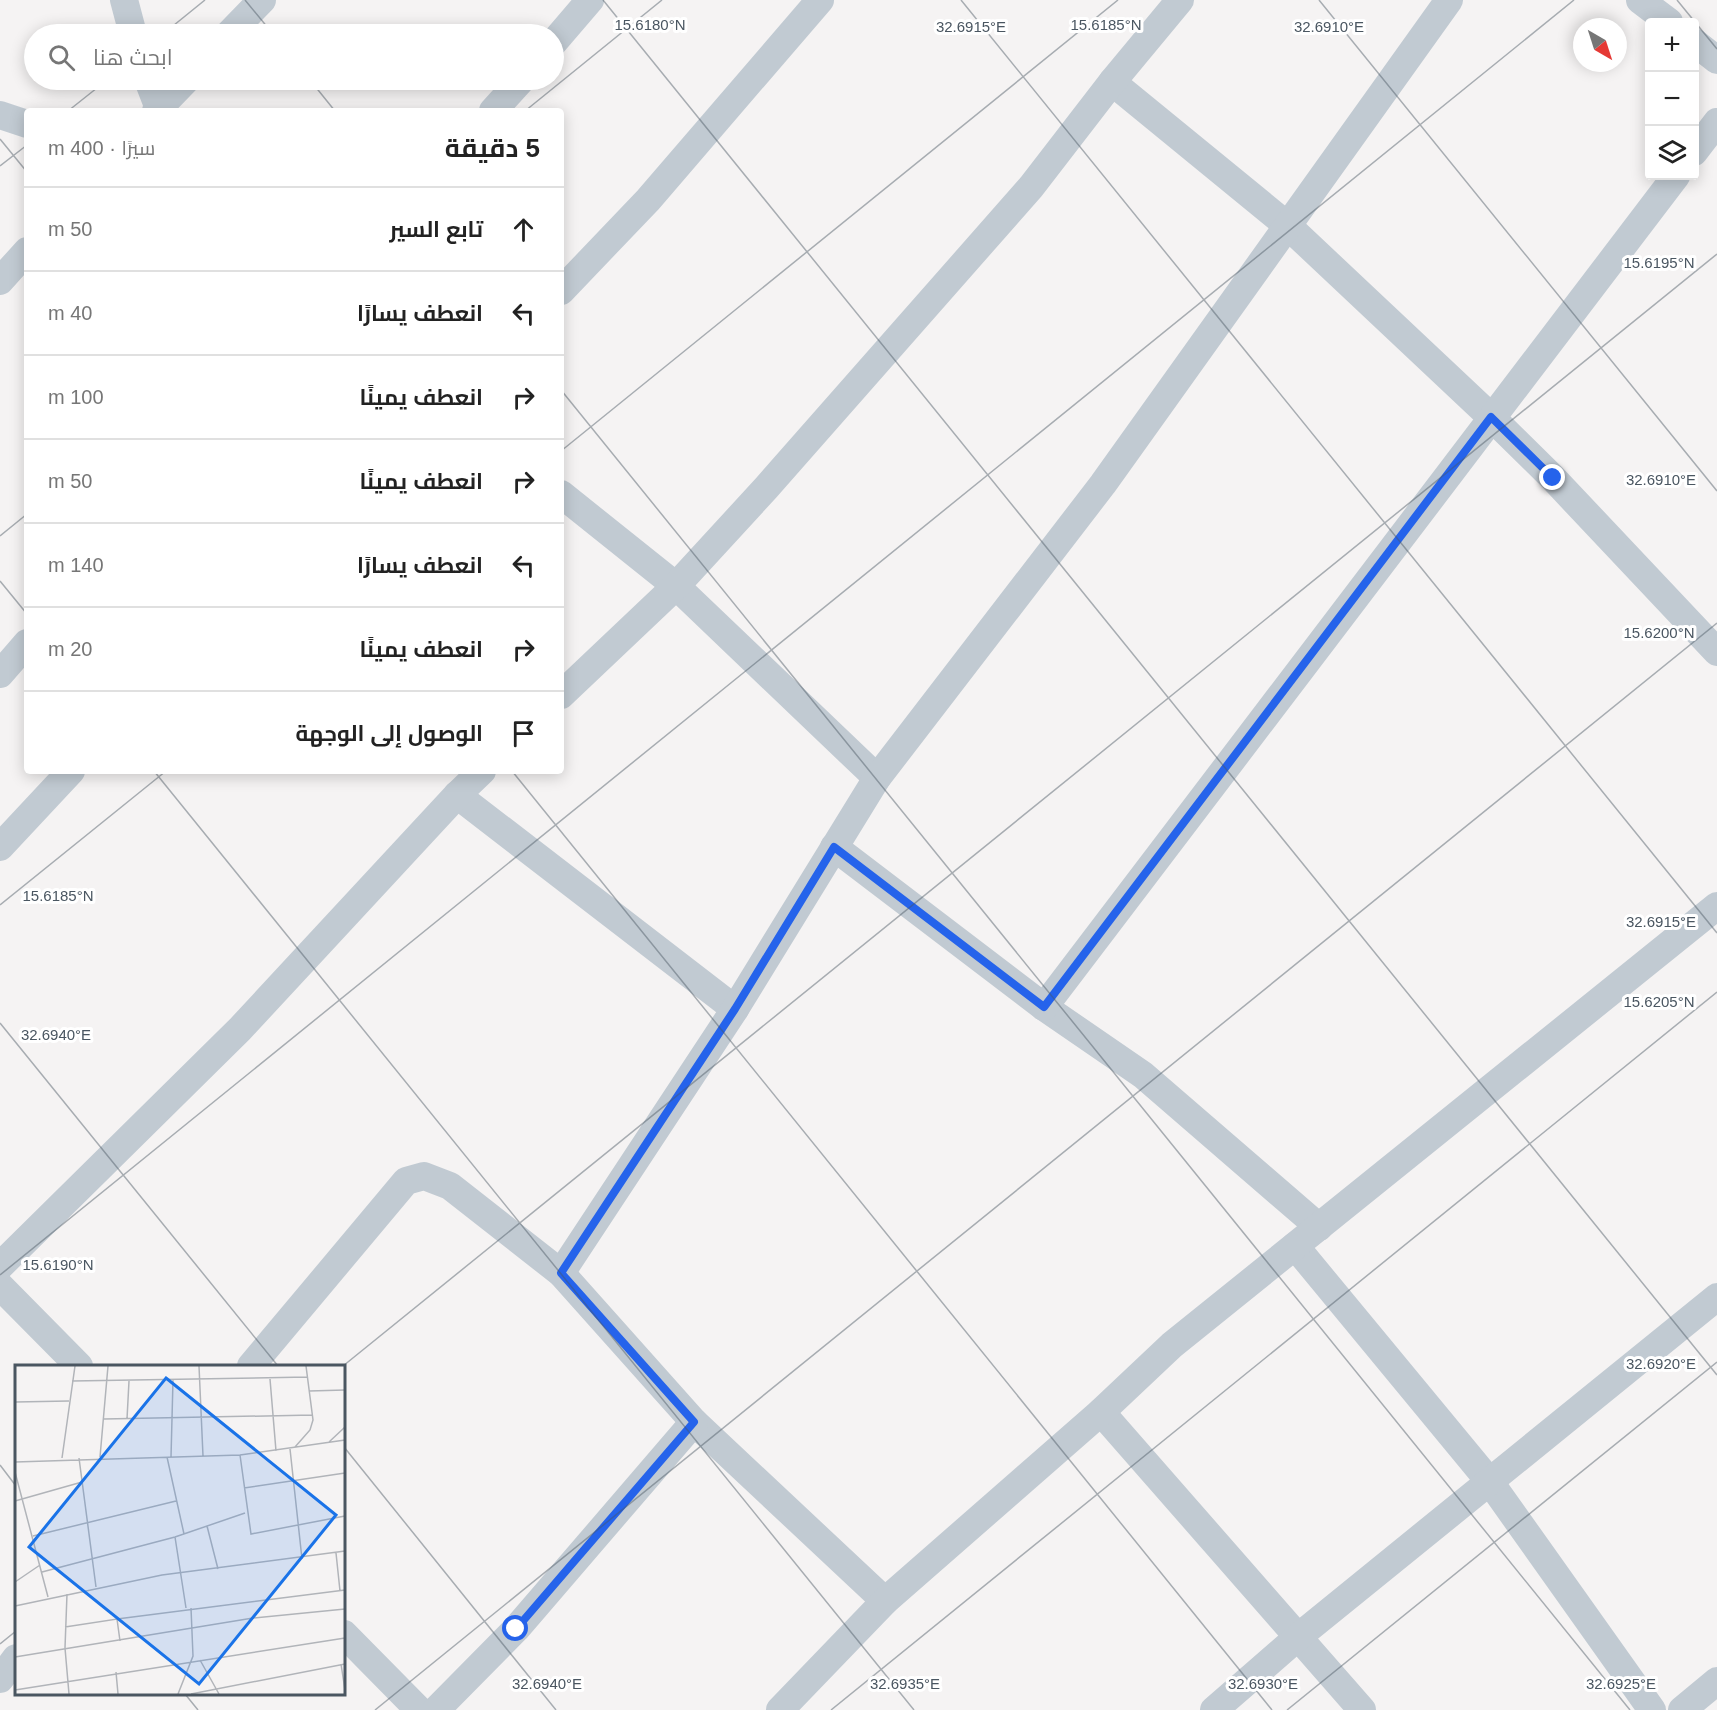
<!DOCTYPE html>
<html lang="ar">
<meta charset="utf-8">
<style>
body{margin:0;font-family:Helvetica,Cairo,sans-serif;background:#f6f6f6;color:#222;direction:rtl}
.controls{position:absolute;right:18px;top:18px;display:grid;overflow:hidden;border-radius:6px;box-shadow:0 3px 15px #0003}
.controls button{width:54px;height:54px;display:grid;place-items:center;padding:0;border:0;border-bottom:2px solid #e0e0e0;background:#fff;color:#222;font:30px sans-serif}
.compass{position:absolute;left:1573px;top:18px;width:54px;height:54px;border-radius:50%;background:#fff;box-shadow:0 3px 15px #0003;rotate:141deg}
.stop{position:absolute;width:18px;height:18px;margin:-14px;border:4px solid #2563eb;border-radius:50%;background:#fff}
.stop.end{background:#2563eb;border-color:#fff;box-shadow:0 2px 6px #0008}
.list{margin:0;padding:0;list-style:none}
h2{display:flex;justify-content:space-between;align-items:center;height:78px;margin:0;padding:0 24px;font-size:26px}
h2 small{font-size:20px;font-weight:400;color:#767676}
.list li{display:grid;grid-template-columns:39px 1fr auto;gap:18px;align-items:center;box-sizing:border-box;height:84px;padding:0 24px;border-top:2px solid #e0e0e0}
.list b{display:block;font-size:22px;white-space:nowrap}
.list em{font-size:20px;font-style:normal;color:#767676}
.icon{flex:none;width:33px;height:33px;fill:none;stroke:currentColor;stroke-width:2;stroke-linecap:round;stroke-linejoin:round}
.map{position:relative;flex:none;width:1717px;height:1710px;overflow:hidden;direction:ltr}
.search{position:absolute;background:#fff;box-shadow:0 3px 15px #0003;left:24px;top:24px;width:540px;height:66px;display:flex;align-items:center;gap:15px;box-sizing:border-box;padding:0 21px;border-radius:33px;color:#767676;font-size:22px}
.panel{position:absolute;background:#fff;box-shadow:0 3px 15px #0003;left:24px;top:108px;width:540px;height:666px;border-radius:6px;direction:rtl}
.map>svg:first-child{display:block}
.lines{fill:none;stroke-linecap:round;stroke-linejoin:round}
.street{stroke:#c1cad2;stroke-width:28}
.route{stroke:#2563eb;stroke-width:8}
.ticks{fill:none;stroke:#4a5661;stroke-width:1.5;stroke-opacity:0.45}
.inset-road{fill:none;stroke:#b1b4b9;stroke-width:1.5}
.view{fill:#1a73e8;fill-opacity:0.15;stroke:#1a73e8;stroke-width:3}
.inset-edge{fill:none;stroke:#4a5661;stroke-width:3}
.ticks-label{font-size:15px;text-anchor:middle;fill:#4a5661;stroke:#fff;stroke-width:6;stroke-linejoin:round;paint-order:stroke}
</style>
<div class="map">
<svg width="1717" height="1710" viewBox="0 0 1717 1710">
<rect width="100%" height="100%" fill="#f5f3f3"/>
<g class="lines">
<!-- street -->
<g class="street">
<path d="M124 0 133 34"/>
<path d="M1640 0 1669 22"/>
<path d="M229 34 262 0"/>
<path d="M554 42 590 0"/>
<path d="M1694 42 1717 60"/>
<path d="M148 80 160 111"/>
<path d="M1112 82 1288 226 1491 417 1553 478 1717 652"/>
<path d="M156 111 186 80"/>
<path d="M493 111 521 80"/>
<path d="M0 115 27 124"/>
<path d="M1694 152 1717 122"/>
<path d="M0 281 27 251"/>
<path d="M561 291 648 200 820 0"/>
<path d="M561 494 676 586 877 778"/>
<path d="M0 674 27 643"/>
<path d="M561 695 676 586 766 488 1031 187 1112 82 1180 0"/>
<path d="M457 795 735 1009"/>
<path d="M0 847 71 771"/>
<path d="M834 847 1044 1007 1143 1075 1319 1227"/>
<path d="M1044 1007 1676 176"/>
<path d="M1295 1246 1490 1482 1652 1710"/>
<path d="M0 1266 240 1029 457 795 482 771"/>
<path d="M561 1273 735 1009 877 778 1103 484 1449 0"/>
<path d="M0 1286 79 1366"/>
<path d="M251 1366 406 1181 424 1176 450 1186 561 1273 694 1422 885 1601"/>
<path d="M1101 1412 1362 1710"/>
<path d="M344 1634 419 1710"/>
<path d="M0 1679 16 1658"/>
<path d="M436 1710 516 1629 694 1422"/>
<path d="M780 1710 885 1601 1101 1412 1172 1345 1717 906"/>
<path d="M1214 1710 1298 1637 1717 1297"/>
<path d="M1682 1710 1717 1681"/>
</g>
</g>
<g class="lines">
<!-- route -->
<path class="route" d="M516 1629 694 1422 561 1273 735 1009 834 847 1044 1007 1491 417 1553 478"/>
</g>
<!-- ticks -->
<path class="ticks" d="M245 0 273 34M603 0 1717 1375M961 0 1717 933M1319 0 1717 491M1677 0 1717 49M163 34 205 0M310 80 335 111M68 111 107 80M525 111 662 0M0 139 27 172M0 166 27 145M561 390 1630 1710M561 451 1118 0M0 536 27 514M0 581 27 614M154 771 914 1710M512 771 1272 1710M0 905 166 771M0 1023 278 1366M0 1275 1574 0M343 1366 1717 254M344 1447 556 1710M0 1465 16 1486M0 1644 16 1631M185 1694 198 1710M375 1710 1717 623M831 1710 1717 992M1287 1710 1717 1362"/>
<!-- overview -->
<g transform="translate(15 1365)">
<rect width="330" height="330" fill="#f5f3f3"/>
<path class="inset-road" d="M184 1 188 91M255 14 261 86M57 16 293 12M294 26 330 25M0 37 54 36M89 54 298 50M112 54 114 16M314 77 330 62M280 82 295 65 298 55 291 1M275 84 287 194M225 90 236 169 330 151M85 92 93 1M152 92 169 169M156 92 158 15M47 93 60 1M64 93 81 222M0 97 225 90 330 75M0 107 33 232M229 123 330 108M0 136 67 117M192 161 203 204M18 171 161 136M160 172 171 243M321 188 325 226M27 207 160 172 230 148M0 217 25 200M52 229 50 283 54 329M0 241 147 210 330 186M102 254 330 225M50 262 102 254 105 276M0 292 238 253 330 244M185 295 204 329M326 299 330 325M101 307 103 329M0 325 330 273M163 329 178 291 176 243M176 329 330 299"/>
<path class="view" d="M151 13 321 150 184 319 14 182Z"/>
<rect width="330" height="330" class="inset-edge"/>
</g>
<g class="ticks-label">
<text x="650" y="30">15.6180°N</text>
<text x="1106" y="30">15.6185°N</text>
<text x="971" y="32">32.6915°E</text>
<text x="1329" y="32">32.6910°E</text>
<text x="1659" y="268">15.6195°N</text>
<text x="1661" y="485">32.6910°E</text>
<text x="1659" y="638">15.6200°N</text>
<text x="58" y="901">15.6185°N</text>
<text x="1661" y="927">32.6915°E</text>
<text x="1659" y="1007">15.6205°N</text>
<text x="56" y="1040">32.6940°E</text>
<text x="58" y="1270">15.6190°N</text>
<text x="1661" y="1369">32.6920°E</text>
<text x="547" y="1689">32.6940°E</text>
<text x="905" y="1689">32.6935°E</text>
<text x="1263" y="1689">32.6930°E</text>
<text x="1621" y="1689">32.6925°E</text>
</g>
</svg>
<div class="controls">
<button>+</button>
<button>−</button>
<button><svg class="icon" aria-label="layers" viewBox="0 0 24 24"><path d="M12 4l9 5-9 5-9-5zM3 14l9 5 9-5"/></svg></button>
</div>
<svg class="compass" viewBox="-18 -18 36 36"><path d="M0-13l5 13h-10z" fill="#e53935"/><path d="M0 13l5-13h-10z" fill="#767676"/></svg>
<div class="stop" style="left:516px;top:1629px"></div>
<div class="stop end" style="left:1553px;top:478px"></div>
<div class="search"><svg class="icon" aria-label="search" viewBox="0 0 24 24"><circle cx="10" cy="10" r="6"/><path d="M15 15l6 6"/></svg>ابحث هنا</div>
<section class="panel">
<h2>5 دقيقة<small>سيرًا · 400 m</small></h2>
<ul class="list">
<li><svg class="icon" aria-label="ahead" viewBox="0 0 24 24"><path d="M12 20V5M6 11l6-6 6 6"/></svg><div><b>تابع السير</b></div><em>50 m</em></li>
<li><svg class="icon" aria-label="left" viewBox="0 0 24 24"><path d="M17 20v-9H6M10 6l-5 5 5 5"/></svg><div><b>انعطف يسارًا</b></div><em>40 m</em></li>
<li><svg class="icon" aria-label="right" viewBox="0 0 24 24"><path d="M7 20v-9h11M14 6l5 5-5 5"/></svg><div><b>انعطف يمينًا</b></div><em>100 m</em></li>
<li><svg class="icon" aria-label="right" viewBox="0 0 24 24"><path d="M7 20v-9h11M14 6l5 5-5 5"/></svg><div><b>انعطف يمينًا</b></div><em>50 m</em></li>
<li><svg class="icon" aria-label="left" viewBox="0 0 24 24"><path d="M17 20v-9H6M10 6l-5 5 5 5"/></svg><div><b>انعطف يسارًا</b></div><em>140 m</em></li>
<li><svg class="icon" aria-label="right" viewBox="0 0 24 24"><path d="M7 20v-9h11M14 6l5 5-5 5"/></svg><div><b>انعطف يمينًا</b></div><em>20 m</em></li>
<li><svg class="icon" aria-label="arrive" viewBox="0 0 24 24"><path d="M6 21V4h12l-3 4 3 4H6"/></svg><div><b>الوصول إلى الوجهة</b></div></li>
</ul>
</section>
</div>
